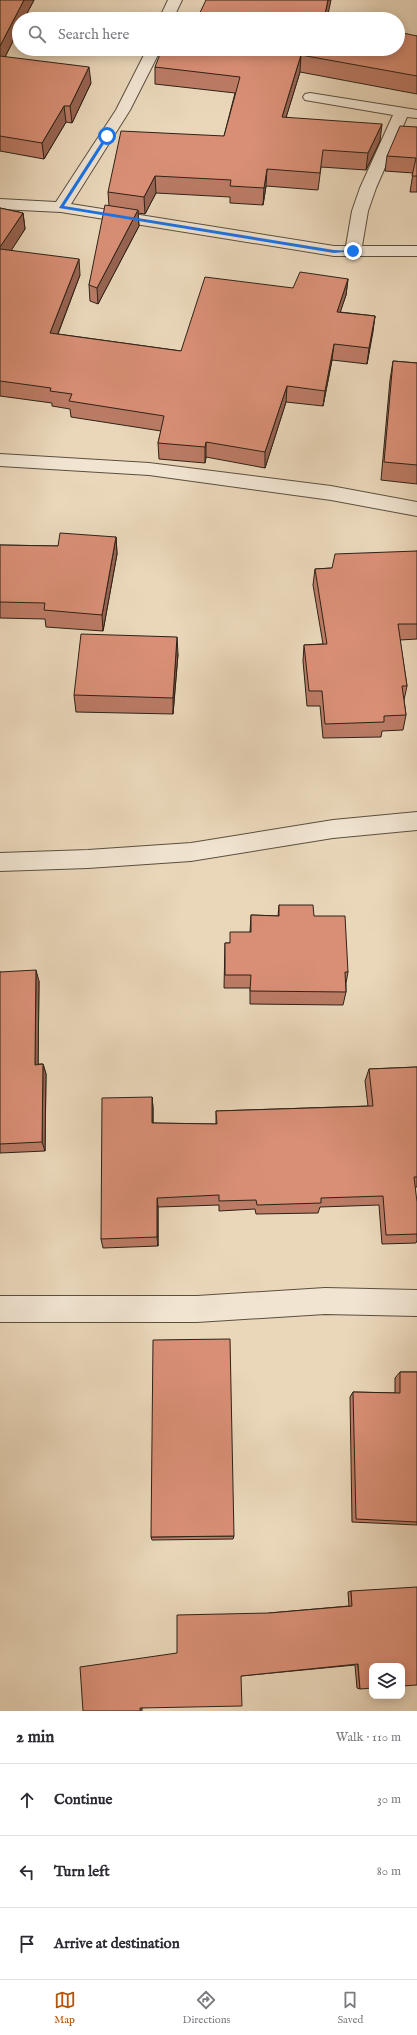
<!DOCTYPE html>
<meta charset="utf-8">
<style>
body{margin:0;font-family:"IM FELL English",serif;background:#f7f7f7;color:#2b2b33}
.controls{position:absolute;right:12px;bottom:12px;display:grid;overflow:hidden;border-radius:8px;box-shadow:0 2px 10px #0003}
.controls button{width:36px;height:36px;display:grid;place-items:center;padding:0;border:0;border-bottom:1px solid #e1e1e2;background:#fff;color:#2b2b33;font:20px sans-serif}
.stop{position:absolute;width:12px;height:12px;margin:-9px;border:3px solid #1a73e8;border-radius:50%;background:#fff}
.stop.end{background:#1a73e8;border-color:#fff;box-shadow:0 1px 4px #0008}
.list{margin:0;padding:0;list-style:none}
h2{display:flex;justify-content:space-between;align-items:center;height:52px;margin:0;padding:0 16px;font-size:17px}
h2 small{font-size:13px;font-weight:400;color:#7c7c81}
.list li{display:grid;grid-template-columns:26px 1fr auto;gap:12px;align-items:center;box-sizing:border-box;height:72px;padding:0 16px;border-top:1px solid #e1e1e2}
.list b{display:block;font-size:15px;white-space:nowrap}
.list em{font-size:13px;font-style:normal;color:#7c7c81}
.icon{flex:none;width:22px;height:22px;fill:none;stroke:currentColor;stroke-width:2;stroke-linecap:round;stroke-linejoin:round}
.map{position:relative;flex:none;width:417px;height:1711px;overflow:hidden}
.search{position:absolute;background:#fff;box-shadow:0 2px 10px #0003;left:12px;right:12px;top:12px;height:44px;display:flex;align-items:center;gap:10px;box-sizing:border-box;padding:0 14px;border-radius:22px;color:#7c7c81;font-size:15px}
.sheet{height:268px;background:#fff}
nav{display:flex;justify-content:space-around;align-items:center;box-sizing:border-box;height:56px;border-top:1px solid #e1e1e2;background:#fff;font-size:11px;color:#7c7c81}
nav a{display:grid;justify-items:center;gap:2px}
nav .on{color:#b45309}
.map>svg:first-child{display:block}
.lines{fill:none;stroke-linecap:round;stroke-linejoin:round}
.minor-casing{stroke:#5c4f40;stroke-width:2}
.minor{fill:#f1e5d2;fill-rule:evenodd}
.wall{fill:#bb7b65;stroke:#2d2217}
.shaded-wall{fill:#986453;stroke:#2d2217}
.building{fill:#d98f76;stroke:#2d2217}
.route{fill:#1a73e8}
</style>
<div class="map">
<svg width="417" height="1711" viewBox="0 0 417 1711">
<rect width="100%" height="100%" fill="#ead7ba"/>
<filter id="stains"><feTurbulence type="fractalNoise" baseFrequency=".005" numOctaves="4"/><feColorMatrix values="0 0 0 0 .2 0 0 0 0 .09 0 0 0 0 .02 0 0 0 .5 -.17"/></filter>
<radialGradient id="worn" r=".72"><stop offset=".6" stop-color="#630" stop-opacity="0"/><stop offset="1" stop-color="#630" stop-opacity=".3"/></radialGradient>
<g class="lines">
<defs>
<g id="minor">
<path d="M168 0H182L173 19H159Z"/>
<path d="M147 49H161L130 110 71 204 334 246H346L352 211 360 188 393 115 305 100 303 97 305 94 310 93 417 110V118L407 117 376 188 368 211 362 246H417V256H334L61 212 0 209V199L56 202 116 110Z"/>
<path d="M0 454 149 463 331 486 417 502V516L331 500 149 475 0 466Z"/>
<path d="M417 812V830L333 838 191 861 88 868 0 871V853L88 850 191 843 333 820Z"/>
<path d="M325 1288 417 1290V1316L325 1314 197 1322H0V1296H197Z"/>
</g>
</defs>
<!-- minor casing -->
<use href="#minor" class="minor-casing"/>
<!-- minor -->
<use href="#minor" class="minor"/>
</g>
<!-- wall -->
<g class="wall">
<path d="M0 0H34L24 19H19V29L5 57 91 83 72 123 66 122 44 159 0 151Z"/>
<path d="M417 36V94L300 72 286 117 380 141 366 170 321 167 318 190 266 186 263 205 230 203V197L156 193 145 214 138 213 139 226 98 304 90 301 89 285 109 206 108 192 224 136 235 93 155 84V67Z"/>
<path d="M417 127V192H410L413 173 385 171 387 156Z"/>
<path d="M0 208 23 213 25 229 11 250 80 275 58 334 181 351 293 288 348 279 346 295 340 312 375 316 367 364 332 360 323 406 286 402 265 468 206 457 205 463 159 459 158 443 161 431 71 417 70 409 52 406V403L0 396Z"/>
<path d="M393 361 417 363V484L381 480 390 380Z"/>
<path d="M116 537 117 554 103 631 46 627 45 619 0 618V545L58 546Z"/>
<path d="M417 551V639L400 640 407 686 404 700 406 715 403 730 382 731 381 737 323 738 320 706H307L303 661 304 645 323 644 313 585 315 569 332 568Z"/>
<path d="M178 654 173 714 76 712 74 695Z"/>
<path d="M279 905 314 916 348 972 346 983V992L343 1005 250 1004V988H224L225 943H230L250 932 251 915 278 916Z"/>
<path d="M0 972 39 981 38 1064H43L46 1074 45 1151 0 1153Z"/>
<path d="M417 1067V1187H415L417 1240 416 1243 382 1244 379 1205 320 1207 318 1213 256 1214 255 1209 219 1211V1205L158 1207V1246L103 1248 101 1239 152 1097 153 1108V1123L216 1124V1111L368 1106 365 1081 369 1069Z"/>
<path d="M400 1372H417V1525L352 1522 350 1397 353 1392 395 1393V1378Z"/>
<path d="M234 1536 233 1539 152 1540 151 1537Z"/>
<path d="M351 1591 360 1689 357 1688 355 1665 241 1676 142 1708V1711H83L177 1653 269 1613 349 1606 348 1592Z"/>
</g>
<!-- shaded-wall -->
<g class="shaded-wall">
<path d="M24 0H34L24 19H19V29L0 67V46Z"/>
<path d="M328 0H331L327 19H324Z"/>
<path d="M301 55 300 72 281 134 282 117Z"/>
<path d="M89 67 91 83 72 123 70 106Z"/>
<path d="M64 106 66 122 44 159 42 143Z"/>
<path d="M382 124 380 141 366 170 368 153Z"/>
<path d="M267 169 266 186 263 205 264 188Z"/>
<path d="M155 176 156 193 145 214 144 197Z"/>
<path d="M138 210 139 226 98 304 97 288Z"/>
<path d="M23 213 25 229 2 265 0 254V247Z"/>
<path d="M79 259 80 275 52 349 50 333Z"/>
<path d="M348 279 346 295 335 328 337 312Z"/>
<path d="M375 316 373 332 367 364 369 348Z"/>
<path d="M334 344 332 360 323 406 325 391Z"/>
<path d="M287 386 286 402 265 468V452Z"/>
<path d="M206 442V457L205 463V447Z"/>
<path d="M116 537 117 554 103 631 102 615Z"/>
<path d="M177 637 178 654 173 714V698Z"/>
<path d="M36 970 39 981 38 1074 35 1065Z"/>
<path d="M43 1064 46 1074 45 1151 42 1142Z"/>
<path d="M152 1097 153 1108V1134L152 1123Z"/>
<path d="M157 1198 158 1207V1246L157 1237Z"/>
</g>
<!-- building -->
<g class="building">
<path d="M0 0H24L0 46Z"/>
<path d="M206 0H328L324 19H197Z"/>
<path d="M398 32 417 36V76L301 55 282 117 382 124 368 153 323 150 320 173 267 169 264 188 230 186 231 180 155 176 144 197 108 192 121 131 224 136 240 77 155 67 162 49H398Z"/>
<path d="M0 56 89 67 70 106H64L42 143 0 136Z"/>
<path d="M400 126 417 127V176H412L416 158 387 156Z"/>
<path d="M105 205 138 210 97 288 89 285Z"/>
<path d="M0 208 23 213 0 247Z"/>
<path d="M0 249 79 259 50 333 181 351 205 277 293 288 300 272 348 279 337 312 375 316 369 348 334 344 325 391 287 386 265 452 206 442 205 447 158 443 164 416 69 401 72 394 50 391 51 388 0 381Z"/>
<path d="M393 361 417 363V465L384 462Z"/>
<path d="M60 533 116 537 102 615 44 610 45 603 0 602V545L58 546Z"/>
<path d="M417 551V624H398L407 686H402L406 715 384 716V722L325 724 322 691H309L304 645 327 644 315 569 332 568 335 554Z"/>
<path d="M81 634 177 637 173 698 74 695Z"/>
<path d="M279 905H313L314 916H345L348 972H345L346 992 250 991 251 975H225V943H230V932H251V915L279 916Z"/>
<path d="M36 970 35 1065 43 1064 42 1142 0 1144V972Z"/>
<path d="M417 1067V1177H414L417 1202V1234L386 1235 383 1196 321 1198V1203L257 1205 256 1200 219 1201V1195L157 1198V1237L101 1239 102 1098 152 1097V1123L217 1124 216 1111 373 1106 369 1069Z"/>
<path d="M230 1339 234 1536 151 1537 153 1340Z"/>
<path d="M400 1372H417V1522L356 1519 353 1392 400 1393Z"/>
<path d="M417 1587V1685L402 1686V1666H372V1688L360 1689 358 1664 241 1676 242 1706 140 1708V1711H83L80 1667 177 1653V1615L269 1613 352 1606 351 1591Z"/>
</g>
<!-- route -->
<path class="route" d="M106 135 109 136 64 206 334 250 356 251 334 253 59 208Z"/>
<rect width="100%" height="100%" filter="url(#stains)"/>
<rect width="100%" height="100%" fill="url(#worn)"/>
</svg>
<div class="controls">
<button><svg class="icon" aria-label="layers" viewBox="0 0 24 24"><path d="M12 4l9 5-9 5-9-5zM3 14l9 5 9-5"/></svg></button>
</div>
<div class="stop" style="left:107px;top:136px"></div>
<div class="stop end" style="left:353px;top:251px"></div>
<div class="search"><svg class="icon" aria-label="search" viewBox="0 0 24 24"><circle cx="10" cy="10" r="6"/><path d="M15 15l6 6"/></svg>Search here</div>
</div>
<section class="sheet">
<h2>2 min<small>Walk · 110 m</small></h2>
<ul class="list">
<li><svg class="icon" aria-label="ahead" viewBox="0 0 24 24"><path d="M12 20V5M6 11l6-6 6 6"/></svg><div><b>Continue</b></div><em>30 m</em></li>
<li><svg class="icon" aria-label="left" viewBox="0 0 24 24"><path d="M17 20v-9H6M10 6l-5 5 5 5"/></svg><div><b>Turn left</b></div><em>80 m</em></li>
<li><svg class="icon" aria-label="arrive" viewBox="0 0 24 24"><path d="M6 21V4h12l-3 4 3 4H6"/></svg><div><b>Arrive at destination</b></div></li>
</ul>
</section>
<nav>
<a class="on"><svg class="icon" aria-label="map" viewBox="0 0 24 24"><path d="M3 6l6-2 6 2 6-2v14l-6 2-6-2-6 2zM9 4v14M15 6v14"/></svg>Map</a>
<a><svg class="icon" aria-label="directions" viewBox="0 0 24 24"><path d="M12 3l9 9-9 9-9-9zM9 14v-3h6M13 9l2 2-2 2"/></svg>Directions</a>
<a><svg class="icon" aria-label="saved" viewBox="0 0 24 24"><path d="M7 4h10v16l-5-4-5 4z"/></svg>Saved</a>
</nav>
